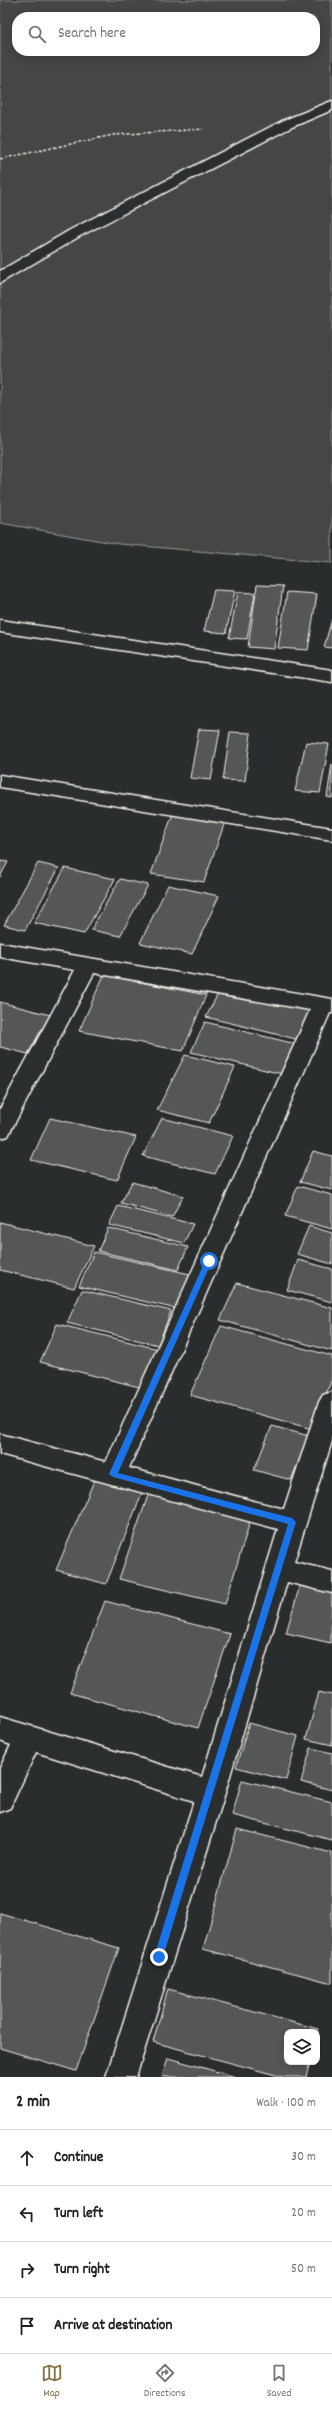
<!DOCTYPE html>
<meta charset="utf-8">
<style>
body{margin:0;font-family:Dekko,sans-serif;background:#f6f6f6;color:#202124}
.controls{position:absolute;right:12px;bottom:12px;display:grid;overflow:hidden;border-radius:8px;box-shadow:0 2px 10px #0003}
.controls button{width:36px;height:36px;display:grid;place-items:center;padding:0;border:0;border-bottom:1px solid #e0e0e0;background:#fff;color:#202124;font:20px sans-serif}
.stop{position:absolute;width:12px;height:12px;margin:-9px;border:3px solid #1a73e8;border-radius:50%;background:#fff}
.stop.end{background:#1a73e8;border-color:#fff;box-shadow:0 1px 4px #0008}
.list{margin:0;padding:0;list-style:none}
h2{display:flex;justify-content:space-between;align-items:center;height:52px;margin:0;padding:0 16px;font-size:17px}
h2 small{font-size:13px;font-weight:400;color:#757577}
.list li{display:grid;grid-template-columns:26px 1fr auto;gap:12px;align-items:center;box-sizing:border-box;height:56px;padding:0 16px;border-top:1px solid #e0e0e0}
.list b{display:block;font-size:15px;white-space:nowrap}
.list em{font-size:13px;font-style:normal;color:#757577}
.icon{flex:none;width:22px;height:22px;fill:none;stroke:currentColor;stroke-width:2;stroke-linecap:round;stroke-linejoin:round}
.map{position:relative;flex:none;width:332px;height:2077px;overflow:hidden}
.search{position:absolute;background:#fff;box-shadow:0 2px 10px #0003;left:12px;right:12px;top:12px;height:44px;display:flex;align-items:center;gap:10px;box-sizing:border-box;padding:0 14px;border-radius:16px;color:#757577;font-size:15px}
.sheet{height:276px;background:#fff}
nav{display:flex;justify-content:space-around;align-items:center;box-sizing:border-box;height:56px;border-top:1px solid #e0e0e0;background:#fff;font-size:11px;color:#757577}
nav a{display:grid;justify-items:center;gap:2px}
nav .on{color:#847042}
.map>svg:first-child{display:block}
.green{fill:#444645;stroke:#9c9c96;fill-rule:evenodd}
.building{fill:#555756;stroke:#f4f1e8}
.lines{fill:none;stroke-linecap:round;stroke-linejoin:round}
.minor-casing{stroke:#f4f1e8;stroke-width:3}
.path{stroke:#f4f1e8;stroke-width:1.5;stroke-dasharray:3 2;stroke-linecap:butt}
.minor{fill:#2a2d2e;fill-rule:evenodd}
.route{fill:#1a73e8}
</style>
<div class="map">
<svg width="332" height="2077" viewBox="0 0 332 2077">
<rect width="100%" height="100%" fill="#2a2d2e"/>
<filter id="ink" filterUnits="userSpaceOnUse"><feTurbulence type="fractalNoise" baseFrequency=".025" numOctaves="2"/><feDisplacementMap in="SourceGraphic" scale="8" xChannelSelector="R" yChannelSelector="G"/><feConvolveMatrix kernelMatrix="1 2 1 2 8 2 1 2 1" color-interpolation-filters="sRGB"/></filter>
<g filter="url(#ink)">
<!-- green -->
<path class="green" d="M0 0H332V563L119 544 0 523ZM17 17H315V51H17Z"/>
<!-- building -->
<g class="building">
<path d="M257 585 283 586 274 649 248 647Z"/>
<path d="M214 590 235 591 226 633 204 631Z"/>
<path d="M238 592 255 593 247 639 229 638Z"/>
<path d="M287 592 317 594 308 650 278 648Z"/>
<path d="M332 619V648L324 647Z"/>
<path d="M199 729 220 730 211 780 190 778Z"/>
<path d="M230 732 251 733 245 781 223 780Z"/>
<path d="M306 742 329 744 320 793 295 791Z"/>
<path d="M332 764V798L327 797Z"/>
<path d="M175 808 227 816 204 882 151 874Z"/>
<path d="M0 861 8 862 0 877Z"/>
<path d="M38 863 59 868 25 930 4 925Z"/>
<path d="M65 868 115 879 84 934 34 923Z"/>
<path d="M120 879 148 885 120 936 91 930Z"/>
<path d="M168 885 219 896 192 954 140 943Z"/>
<path d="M104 975 206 995 183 1051 79 1031Z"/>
<path d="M224 982 317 1004 300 1040 206 1017Z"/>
<path d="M0 1002 50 1015 28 1054 0 1047Z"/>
<path d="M205 1022 300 1045 286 1075 191 1052Z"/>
<path d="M185 1055 235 1067 209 1123 157 1110Z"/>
<path d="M50 1118 136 1137 117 1180 31 1160Z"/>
<path d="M162 1118 233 1136 215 1174 143 1156Z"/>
<path d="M313 1151 332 1156V1190L300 1182Z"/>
<path d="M132 1182 183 1196 172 1217 121 1203Z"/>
<path d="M298 1186 332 1195V1229L285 1216Z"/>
<path d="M118 1206 193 1224 184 1243 109 1225Z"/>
<path d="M0 1222 94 1246 74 1288 0 1270Z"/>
<path d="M309 1226 332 1233V1264L297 1254Z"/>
<path d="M108 1228 188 1247 178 1270 98 1251Z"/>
<path d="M94 1252 194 1275 181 1310 79 1286Z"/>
<path d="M298 1260 332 1269V1302L287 1290Z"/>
<path d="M237 1283 332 1308V1351L220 1320Z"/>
<path d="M82 1290 171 1311 158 1345 67 1323Z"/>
<path d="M57 1324 166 1351 151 1390 40 1362Z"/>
<path d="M221 1326 332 1356V1379L312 1429 190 1395Z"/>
<path d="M272 1426 309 1436 291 1480 254 1470Z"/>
<path d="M96 1476 144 1488 106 1584 56 1570Z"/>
<path d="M153 1481 255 1505 225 1604 119 1579Z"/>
<path d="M300 1585 332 1592 331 1643 286 1633Z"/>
<path d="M105 1601 230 1634 198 1728 70 1693Z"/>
<path d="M319 1692 332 1695V1745L306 1739Z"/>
<path d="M249 1723 298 1736 286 1780 236 1767Z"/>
<path d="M311 1748 332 1753V1790L301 1782Z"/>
<path d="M242 1780 332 1802V1840L232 1815Z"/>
<path d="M237 1829 332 1853V1983L203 1949Z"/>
<path d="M0 1913 119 1948 76 2071 0 2048Z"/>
<path d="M168 1989 318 2029 317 2033 287 2032V2062H310L306 2077H283L153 2042Z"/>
<path d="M168 2058 236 2077H162Z"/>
</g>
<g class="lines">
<defs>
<g id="minor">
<path d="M332 101V110L292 127 80 236 0 283V271L70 230 282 121Z"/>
<path d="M0 620 332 670V682L0 632Z"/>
<path d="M0 775 332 828V840L0 787Z"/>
<path d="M0 943 332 999V1013H330L129 1468 284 1509 319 1402 323 1395 332 1392V1441L294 1562 332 1571V1593L287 1582 225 1793 136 2077H106L194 1801 36 1752 10 1808 0 1812V1768L11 1745 0 1741V1717L202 1777 278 1529 0 1454V1434L106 1462 310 1010 94 973 11 1130 8 1136 0 1138V1109L75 970 0 957Z"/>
</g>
</defs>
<!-- minor casing -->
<use href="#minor" class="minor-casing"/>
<!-- path -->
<path class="path" d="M0 159 113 135 203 129"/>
<!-- minor -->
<use href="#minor" class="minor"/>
</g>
</g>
<!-- route -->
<path class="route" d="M206 1259 212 1261 118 1473 292 1518 296 1522 163 1957 159 1961 154 1957 288 1524 113 1477 109 1474Z"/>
</svg>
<div class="controls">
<button><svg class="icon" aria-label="layers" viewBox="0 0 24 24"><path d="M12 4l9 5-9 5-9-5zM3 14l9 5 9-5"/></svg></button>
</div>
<div class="stop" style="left:209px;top:1261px"></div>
<div class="stop end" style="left:159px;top:1957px"></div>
<div class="search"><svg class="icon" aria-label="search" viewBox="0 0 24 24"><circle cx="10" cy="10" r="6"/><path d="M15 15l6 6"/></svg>Search here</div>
</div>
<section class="sheet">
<h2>2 min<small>Walk · 100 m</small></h2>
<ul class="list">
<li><svg class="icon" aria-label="ahead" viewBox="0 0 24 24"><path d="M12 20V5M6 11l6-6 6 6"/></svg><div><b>Continue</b></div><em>30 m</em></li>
<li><svg class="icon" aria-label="left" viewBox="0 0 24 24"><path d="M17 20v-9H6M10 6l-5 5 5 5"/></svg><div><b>Turn left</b></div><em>20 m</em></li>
<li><svg class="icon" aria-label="right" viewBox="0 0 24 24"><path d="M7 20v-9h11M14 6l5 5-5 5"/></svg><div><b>Turn right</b></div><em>50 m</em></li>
<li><svg class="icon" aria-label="arrive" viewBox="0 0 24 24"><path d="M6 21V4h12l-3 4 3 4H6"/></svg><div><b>Arrive at destination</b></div></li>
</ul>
</section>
<nav>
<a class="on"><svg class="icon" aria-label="map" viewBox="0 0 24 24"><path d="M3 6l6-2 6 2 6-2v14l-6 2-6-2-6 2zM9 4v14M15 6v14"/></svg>Map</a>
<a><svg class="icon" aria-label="directions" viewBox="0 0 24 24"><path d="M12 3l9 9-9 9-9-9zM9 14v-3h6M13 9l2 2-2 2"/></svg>Directions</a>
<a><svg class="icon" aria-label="saved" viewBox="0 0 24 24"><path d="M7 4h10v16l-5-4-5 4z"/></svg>Saved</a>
</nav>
